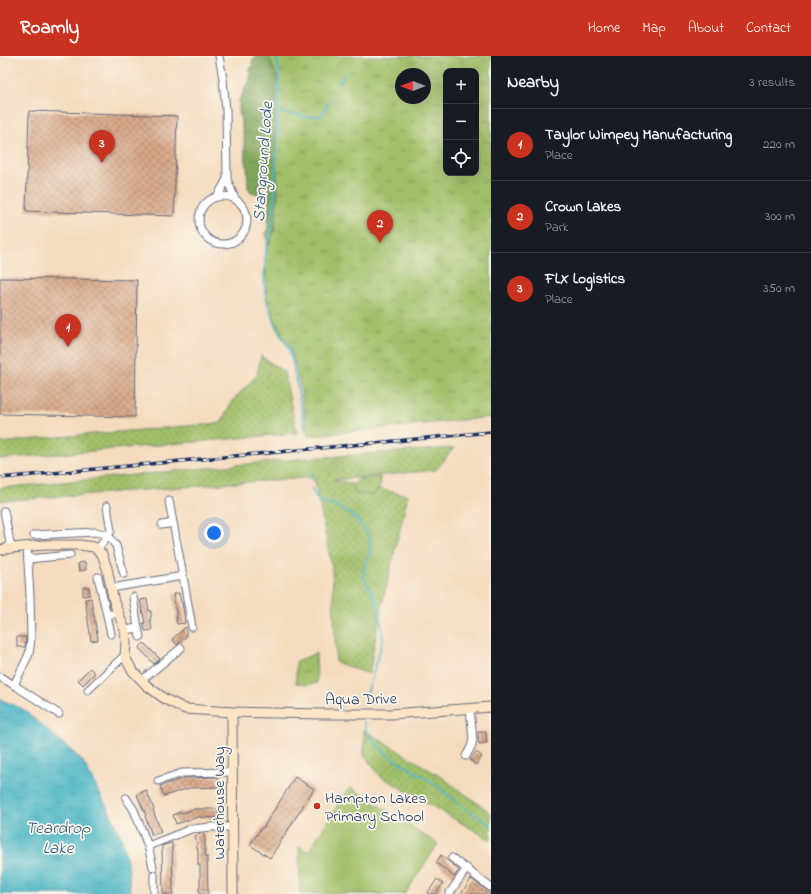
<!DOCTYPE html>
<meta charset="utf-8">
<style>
body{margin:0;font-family:"Indie Flower",sans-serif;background:#20242c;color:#f1f3f6}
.controls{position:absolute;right:12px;top:12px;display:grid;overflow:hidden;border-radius:8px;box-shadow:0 4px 16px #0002}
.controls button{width:36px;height:36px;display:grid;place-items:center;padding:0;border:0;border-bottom:1px solid #363941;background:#171b24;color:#f1f3f6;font:20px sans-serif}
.compass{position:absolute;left:395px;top:12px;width:36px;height:36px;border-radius:50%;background:#171b24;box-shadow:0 4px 16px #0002;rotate:270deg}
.you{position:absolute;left:214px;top:477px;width:14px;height:14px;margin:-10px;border:3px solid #fff;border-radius:50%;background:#1a73e8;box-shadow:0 0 0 6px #1a73e833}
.badge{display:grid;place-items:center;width:26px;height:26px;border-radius:50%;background:#c8321e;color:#fff;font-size:13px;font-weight:700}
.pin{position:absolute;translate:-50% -33px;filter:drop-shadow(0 1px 2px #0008)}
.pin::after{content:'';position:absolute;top:21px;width:14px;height:12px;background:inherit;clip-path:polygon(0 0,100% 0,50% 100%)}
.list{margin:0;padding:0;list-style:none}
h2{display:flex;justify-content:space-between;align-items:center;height:52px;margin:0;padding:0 16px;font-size:17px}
h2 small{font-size:13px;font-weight:400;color:#9ea1a6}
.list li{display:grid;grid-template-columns:26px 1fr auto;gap:12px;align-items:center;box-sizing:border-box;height:72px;padding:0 16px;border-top:1px solid #363941}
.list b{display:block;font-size:15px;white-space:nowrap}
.list p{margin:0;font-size:13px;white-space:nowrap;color:#9ea1a6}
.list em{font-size:13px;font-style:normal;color:#9ea1a6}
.icon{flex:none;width:22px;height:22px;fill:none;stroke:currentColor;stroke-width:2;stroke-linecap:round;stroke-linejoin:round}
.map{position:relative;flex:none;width:491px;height:838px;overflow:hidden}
header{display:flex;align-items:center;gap:24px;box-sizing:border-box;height:56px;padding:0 20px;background:#c8321e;color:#fff}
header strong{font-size:19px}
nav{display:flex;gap:22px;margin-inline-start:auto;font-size:14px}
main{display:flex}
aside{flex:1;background:#171b24}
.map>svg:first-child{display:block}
.grass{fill:url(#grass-dots);stroke:#5e7763}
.forest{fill:url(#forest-crowns);stroke:#4e6a5d}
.park{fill:url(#park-tufts);stroke:#5e7763;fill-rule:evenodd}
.pitch{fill:#a0bf68;stroke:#5e7763}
.water{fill:url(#water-ripples);stroke:#327292}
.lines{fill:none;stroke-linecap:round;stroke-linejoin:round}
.stream{stroke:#4ab6c5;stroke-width:2}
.building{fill:url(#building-cross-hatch)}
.street-casing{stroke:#676b80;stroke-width:9}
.secondary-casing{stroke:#676b80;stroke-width:11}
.street{stroke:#fff;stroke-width:7}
.secondary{stroke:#fde5c5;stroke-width:9}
.rail-casing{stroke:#1b2f5e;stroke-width:3.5}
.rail{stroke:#fbf7ec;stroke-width:2;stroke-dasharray:6;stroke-linecap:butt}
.poi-dot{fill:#c8321e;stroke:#fbf7ec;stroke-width:1.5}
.labels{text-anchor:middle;stroke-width:3.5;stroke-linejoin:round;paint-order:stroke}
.street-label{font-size:16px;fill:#1b2f5e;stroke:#fbf7ec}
.poi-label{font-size:16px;fill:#1b2f5e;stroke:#fbf7ec;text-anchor:start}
.water-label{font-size:17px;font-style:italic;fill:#29587d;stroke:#fbf7ec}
</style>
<header>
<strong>Roamly</strong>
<nav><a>Home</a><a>Map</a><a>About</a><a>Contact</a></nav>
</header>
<main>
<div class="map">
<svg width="491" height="838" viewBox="0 0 491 838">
<defs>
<pattern id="grass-dots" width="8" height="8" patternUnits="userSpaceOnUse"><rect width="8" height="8" fill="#a0bf68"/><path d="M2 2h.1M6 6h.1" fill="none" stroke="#829c59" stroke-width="1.8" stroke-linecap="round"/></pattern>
<pattern id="forest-crowns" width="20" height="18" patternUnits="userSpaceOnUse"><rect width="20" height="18" fill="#80a65c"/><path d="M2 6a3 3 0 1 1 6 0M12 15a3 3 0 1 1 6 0" fill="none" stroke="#68884f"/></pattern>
<pattern id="park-tufts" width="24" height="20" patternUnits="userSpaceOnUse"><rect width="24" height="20" fill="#a0bf68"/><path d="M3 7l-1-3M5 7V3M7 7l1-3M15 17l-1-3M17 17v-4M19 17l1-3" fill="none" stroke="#829c59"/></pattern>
<pattern id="water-ripples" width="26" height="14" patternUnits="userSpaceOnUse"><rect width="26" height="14" fill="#4ab6c5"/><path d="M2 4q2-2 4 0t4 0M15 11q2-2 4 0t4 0" fill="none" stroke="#3d94a3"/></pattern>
<pattern id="building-cross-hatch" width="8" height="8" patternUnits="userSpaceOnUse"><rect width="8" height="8" fill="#d9a989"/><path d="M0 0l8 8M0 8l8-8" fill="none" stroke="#af8a73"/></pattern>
</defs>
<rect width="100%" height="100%" fill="#fbf7ec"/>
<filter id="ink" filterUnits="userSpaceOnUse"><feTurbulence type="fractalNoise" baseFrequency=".025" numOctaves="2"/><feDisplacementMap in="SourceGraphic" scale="8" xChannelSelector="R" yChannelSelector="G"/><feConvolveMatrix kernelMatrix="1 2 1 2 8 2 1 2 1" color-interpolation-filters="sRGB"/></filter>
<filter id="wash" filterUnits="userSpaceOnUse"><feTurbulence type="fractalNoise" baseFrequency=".012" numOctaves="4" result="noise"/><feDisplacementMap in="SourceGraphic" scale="16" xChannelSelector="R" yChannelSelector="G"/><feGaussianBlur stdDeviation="0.9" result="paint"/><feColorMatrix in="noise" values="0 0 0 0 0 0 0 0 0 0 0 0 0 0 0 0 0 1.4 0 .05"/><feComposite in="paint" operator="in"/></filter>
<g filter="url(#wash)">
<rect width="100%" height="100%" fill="#f4dbbe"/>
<!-- grass -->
<g class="grass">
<path d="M261 300 284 316 297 377 0 403V387L35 383 221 367 232 345 257 319Z"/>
<path d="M454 392 436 414 333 424 408 439 380 557 369 618 336 606 332 512 314 421 0 445V432L309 402Z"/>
<path d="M364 674 440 720 491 757V784L380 720 364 699Z"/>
</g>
<!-- forest -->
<path class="forest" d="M256 0H295L303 7 267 225 265 212H267L270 194 266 178 268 173 269 134 267 128 262 125 258 129 259 138 251 136 248 132 247 111 245 102 244 83 239 55V44L242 39 245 31 250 24 249 13 252 11V5Z"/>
<!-- park -->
<g class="park">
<path d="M269 0H491V361L308 380 301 333 290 290 281 278 267 245 265 200 275 174 278 137 275 74 277 21ZM446 15H476V117H446ZM401 18H425V42H401Z"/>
<path d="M380 421V430L374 439 356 438 353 431 358 423Z"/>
<path d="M316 597 317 627 305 629 296 627V606Z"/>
</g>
<!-- pitch -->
<path class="pitch" d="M350 731 438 788 405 838H300L299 790 308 796Z"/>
<!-- water -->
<path class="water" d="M0 643 23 653 82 704 109 755 121 780 129 814 130 838H0Z"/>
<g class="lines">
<!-- stream -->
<g class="stream">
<path d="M339 27 345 18"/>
<path d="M280 56 306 61 321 60 331 43"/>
<path d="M265 237 264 223 266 192 271 174 274 154 279 36V15L276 0"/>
<path d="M266 242 276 270 281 280 289 292 298 333 305 374"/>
<path d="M311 415 312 424"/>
<path d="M312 432 317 443 323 446 335 449 348 457 357 464 365 474 370 483V497L365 508 363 519 375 543 379 556 381 568 383 584 364 648"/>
<path d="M364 666 366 674 371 682 390 701 406 710 433 727 460 749 491 769"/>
</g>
</g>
<g id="blocks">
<!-- building -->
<g class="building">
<path d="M29 55 177 60 174 160 26 155Z"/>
<path d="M0 222 137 224 135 361 0 358Z"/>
<path d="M85 506 86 514 79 515 78 507Z"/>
<path d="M83 531H89L90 539 83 540Z"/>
<path d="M179 537 181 546H182L185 567 177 568 176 561H177L173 538Z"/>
<path d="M91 542 98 584 91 585 85 543Z"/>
<path d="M147 543 149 555H151V561L150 562 152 574 145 575 143 567H145L140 544Z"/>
<path d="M186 571V581L177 589 172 583Z"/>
<path d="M17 581H26L25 591H17Z"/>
<path d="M144 587 160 603 154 608 139 592Z"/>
<path d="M90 612 95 617 83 629 78 624Z"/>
<path d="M478 676H486L487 687 479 688Z"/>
<path d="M476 696 482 700 476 709 470 704Z"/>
<path d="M218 721V731L189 732 164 740 160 730 185 722Z"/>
<path d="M295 721 314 733 270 802 250 789 262 771 263 772Z"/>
<path d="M146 734 154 753 153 754 161 776 152 779 145 760 146 759 137 739Z"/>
<path d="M195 753H218V762L198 761 176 768 173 759 181 756 182 757Z"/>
<path d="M203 777 205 783V800H207L208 838H199V832H200V809H198V793H197V788L195 780Z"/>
<path d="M172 787 173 838H163L162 790 168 788Z"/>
<path d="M441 799 459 814 454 821 449 817V816L436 807Z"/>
<path d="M437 823 443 828 436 838H427Z"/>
<path d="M471 823 489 836 491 838H461Z"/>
</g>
</g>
</g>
<g filter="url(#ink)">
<use href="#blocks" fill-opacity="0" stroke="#676b80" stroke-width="1"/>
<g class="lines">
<defs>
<g id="street">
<path d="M219 0 223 23 226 54 227 123 235 143"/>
<circle cx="223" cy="164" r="24"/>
<path d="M217 141 227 123"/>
<path d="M169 445 183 520"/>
<path d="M4 455 11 492"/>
<path d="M162 469 173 467"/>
<path d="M34 479 96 476 108 479 116 490 124 518"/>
<path d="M27 491 30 540 31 583 29 598 14 629 59 658"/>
<path d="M97 494 111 475 107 450"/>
<path d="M28 503 70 499"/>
<path d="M98 521 107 559"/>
<path d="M111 532 183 520 192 571"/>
<path d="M138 572 140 581"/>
<path d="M125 574 138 572 133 541"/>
<path d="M111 578 107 559 118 557"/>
<path d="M0 621 14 629"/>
<path d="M142 624 181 592"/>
<path d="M88 634 125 599"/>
<path d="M466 700 471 691 473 684 470 652"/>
<path d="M158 725 182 717 232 716"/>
<path d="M126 742 134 754 148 790"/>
<path d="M452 802 490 831"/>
<path d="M153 811 148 790 191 773 212 771H233"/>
<path d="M154 819V838"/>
<path d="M449 838 467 812"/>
</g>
<g id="secondary">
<path d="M0 494 11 492 44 489H79L94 491 102 498 107 512 114 546 125 574 126 587 125 599 127 605 132 614 146 629 165 643 185 653 232 656 321 658H390L491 651"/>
<path d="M232 656 233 838"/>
</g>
</defs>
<!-- street casing -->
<use href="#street" class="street-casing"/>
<!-- secondary casing -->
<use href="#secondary" class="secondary-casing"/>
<!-- street -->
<use href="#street" class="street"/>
<!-- secondary -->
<use href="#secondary" class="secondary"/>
<defs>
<path id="rail" d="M0 422 491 376"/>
</defs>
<!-- rail casing -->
<use href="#rail" class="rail-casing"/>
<!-- rail -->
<use href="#rail" class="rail"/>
</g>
</g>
<!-- markers -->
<circle class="poi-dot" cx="317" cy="750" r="4"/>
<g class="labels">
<!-- street labels -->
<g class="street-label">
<text transform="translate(361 642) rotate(-1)" y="6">Aqua Drive</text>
<text transform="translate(218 747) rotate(-90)" y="6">Waterhouse Way</text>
</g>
<!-- poi labels -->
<g class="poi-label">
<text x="325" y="747">Hampton Lakes<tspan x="325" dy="18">Primary School</tspan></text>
</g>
<!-- water labels -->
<g class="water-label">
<text transform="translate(262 106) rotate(-86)" y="6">Stanground Lode</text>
<text x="58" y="777">Teardrop<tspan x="58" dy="20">Lake</tspan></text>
</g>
</g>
</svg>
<div class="controls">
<button>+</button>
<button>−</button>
<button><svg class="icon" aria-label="locate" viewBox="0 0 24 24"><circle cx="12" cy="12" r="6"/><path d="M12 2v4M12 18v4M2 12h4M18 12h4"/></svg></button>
</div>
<svg class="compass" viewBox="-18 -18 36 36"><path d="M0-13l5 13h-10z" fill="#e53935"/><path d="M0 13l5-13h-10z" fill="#9ea1a6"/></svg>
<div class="you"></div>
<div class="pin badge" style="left:68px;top:291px">1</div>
<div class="pin badge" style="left:380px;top:187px">2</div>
<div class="pin badge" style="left:102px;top:107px">3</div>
</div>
<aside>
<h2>Nearby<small>3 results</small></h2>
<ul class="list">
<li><span class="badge">1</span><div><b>Taylor Wimpey Manufacturing</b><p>Place</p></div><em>220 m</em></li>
<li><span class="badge">2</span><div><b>Crown Lakes</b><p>Park</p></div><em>300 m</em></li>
<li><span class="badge">3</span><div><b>FLX Logistics</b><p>Place</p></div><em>350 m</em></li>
</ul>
</aside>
</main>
